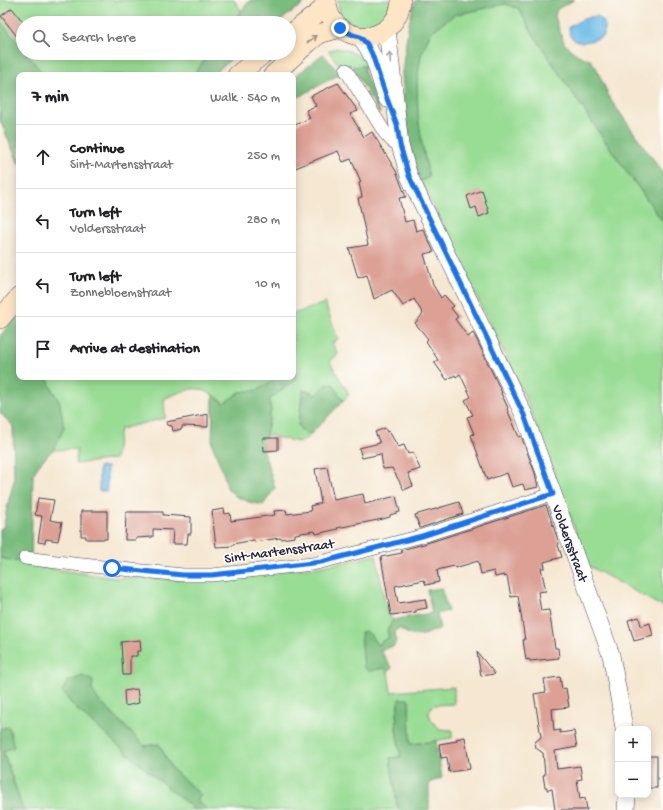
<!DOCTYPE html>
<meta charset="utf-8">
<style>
body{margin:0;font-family:"Gochi Hand",sans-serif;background:#f6f6f6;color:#202124}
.controls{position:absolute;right:12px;bottom:12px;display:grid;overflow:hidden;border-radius:8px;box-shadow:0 2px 10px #0003}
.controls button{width:36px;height:36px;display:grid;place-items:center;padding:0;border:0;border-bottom:1px solid #e0e0e0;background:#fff;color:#202124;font:20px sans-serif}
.stop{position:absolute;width:12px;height:12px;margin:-9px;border:3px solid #1a73e8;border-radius:50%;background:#fff}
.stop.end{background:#1a73e8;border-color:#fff;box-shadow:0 1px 4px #0008}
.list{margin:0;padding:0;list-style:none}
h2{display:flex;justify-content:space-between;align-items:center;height:52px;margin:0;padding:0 16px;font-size:17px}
h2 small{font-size:13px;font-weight:400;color:#757577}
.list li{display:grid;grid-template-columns:26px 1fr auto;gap:12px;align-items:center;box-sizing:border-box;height:64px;padding:0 16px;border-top:1px solid #e0e0e0}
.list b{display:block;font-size:15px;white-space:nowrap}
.list p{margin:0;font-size:13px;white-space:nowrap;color:#757577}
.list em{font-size:13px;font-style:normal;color:#757577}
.icon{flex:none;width:22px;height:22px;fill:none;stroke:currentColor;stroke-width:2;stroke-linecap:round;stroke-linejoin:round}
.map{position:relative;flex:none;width:663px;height:810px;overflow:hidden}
.search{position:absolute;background:#fff;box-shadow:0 2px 10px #0003;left:16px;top:16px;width:280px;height:44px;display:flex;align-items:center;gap:10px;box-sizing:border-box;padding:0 14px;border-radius:22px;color:#757577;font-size:15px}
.panel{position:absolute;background:#fff;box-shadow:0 2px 10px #0003;left:16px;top:72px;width:280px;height:308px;border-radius:8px}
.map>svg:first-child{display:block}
.green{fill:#99dc94;stroke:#5e7f68}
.forest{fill:#7abc7e;stroke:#4e6f5c}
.water{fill:#6cbbe6;stroke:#476e90}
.building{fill:#dca095}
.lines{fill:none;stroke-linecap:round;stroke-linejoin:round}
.minor-casing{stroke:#424052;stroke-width:14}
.tertiary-casing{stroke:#424052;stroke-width:18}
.secondary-casing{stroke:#424052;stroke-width:20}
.minor{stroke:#fff;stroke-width:13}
.tertiary{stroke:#fff;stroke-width:17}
.secondary{stroke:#fde5c5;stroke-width:19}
.oneway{stroke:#9a8d87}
.oneway2{stroke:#9c9ca7}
.route{stroke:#1a73e8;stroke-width:5}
.labels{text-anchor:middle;stroke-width:3.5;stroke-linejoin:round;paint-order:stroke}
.street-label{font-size:14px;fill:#22223b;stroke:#fdfcf7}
</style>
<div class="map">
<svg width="663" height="810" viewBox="0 0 663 810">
<rect width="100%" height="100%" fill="#fdfcf7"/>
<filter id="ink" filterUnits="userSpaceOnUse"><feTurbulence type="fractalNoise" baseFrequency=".025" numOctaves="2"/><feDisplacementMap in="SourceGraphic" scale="8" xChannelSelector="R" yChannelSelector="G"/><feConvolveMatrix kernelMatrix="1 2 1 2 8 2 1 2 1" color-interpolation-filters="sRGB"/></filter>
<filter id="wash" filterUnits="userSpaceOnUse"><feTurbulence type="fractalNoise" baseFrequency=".012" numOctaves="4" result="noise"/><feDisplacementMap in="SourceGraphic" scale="16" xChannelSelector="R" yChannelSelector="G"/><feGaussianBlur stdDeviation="0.9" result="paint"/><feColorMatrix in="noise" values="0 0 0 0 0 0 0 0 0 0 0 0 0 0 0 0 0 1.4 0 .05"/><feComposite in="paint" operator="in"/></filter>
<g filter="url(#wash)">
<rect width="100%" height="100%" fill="#f5e7d1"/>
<!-- green -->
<g class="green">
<path d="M0 0H234L241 10 235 18 234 23H23V53H238L212 75H19V164L0 120Z"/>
<path d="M338 0H391C390 13 382 25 369 27 366 28 362 27 360 26 352 26 345 22 342 15 339 11 338 5 338 0Z"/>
<path d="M505 4 518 8 535 37 602 137 663 222V607L589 566 526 399 421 181 429 177 422 145 418 116 417 82 421 55 431 32 454 15Z"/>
<path d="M336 48C340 49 345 49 349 51 356 54 359 59 367 58L368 60 366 66H362L353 67 351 64 341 67 335 60 329 51Z"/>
<path d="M325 303 338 339 332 343 338 354 330 362 349 394 343 401 333 384 325 385 316 395 311 392 303 390 298 425 307 434 312 433 305 440 299 442 266 435 271 410 269 400 296 379 294 367 293 368V314Z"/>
<path d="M47 377H279L258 390 240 392 224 403C216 397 208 391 199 389 191 387 172 395 164 399L165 418 120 429 115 459 76 464 77 449 53 450 64 428Z"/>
<path d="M376 555 387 613 393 620 387 631 389 637 377 645 370 634 369 671 384 668 388 672 391 692 454 687V704L435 705 431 707 429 714 432 721 440 729 452 730V738L410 745 409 700 398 703 396 730 401 757 390 758 398 810H208L196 801 200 795 172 769 159 744 145 746 99 701 82 676 138 763 195 810H23L3 750 9 727 0 729V558L47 568 115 578 173 579 318 567 351 561Z"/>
</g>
<!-- forest -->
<g class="forest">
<path d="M250 0H306L303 4 277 23H250L249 22 248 23H232Z"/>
<path d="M416 0H574L557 9 555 16 559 29 565 45 578 55 590 60 596 67 610 99 663 173V222L602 137 535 37 518 8 504 4 454 15 431 32 421 55 417 82 418 116 422 145 429 177 420 181 413 158 405 118 402 72 408 28 413 7Z"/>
<path d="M0 21 23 49V53H26L44 75H19V164L0 120Z"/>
<path d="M210 53H238L212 75H193Z"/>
<path d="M323 54 340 74 293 100V78Z"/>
<path d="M362 66H366L364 70 380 113H379L353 67Z"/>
<path d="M19 313V377H47L50 385 60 403 64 428 53 450 42 461 33 474 31 564 0 558V529L4 526 7 507 14 480 13 426 0 413V336Z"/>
<path d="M294 367 296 379 269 400 271 410 263 449 275 488 263 505 249 502 235 496 227 488 224 475 212 444 213 395 224 403 240 392 258 390 279 377H293V368Z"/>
<path d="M333 384 343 401 312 433 307 434 302 431 298 425 303 390 311 392 316 395 325 385Z"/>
<path d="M441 588 448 611 437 614 440 629C421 635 416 641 399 628L395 632 396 641 394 646 387 648 381 651 392 668 388 672 384 668 369 671 364 668 362 647 361 632 367 631 370 634 377 645 389 637 387 631 393 620 408 617 432 613 427 590Z"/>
<path d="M82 676 93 681 92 690 99 701 145 746 159 744 172 769 201 795 197 801 208 810H195L138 763 73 706 62 691 67 682Z"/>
<path d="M399 699H409L410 744 436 741 442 778 429 783V810H398L390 758 401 757 396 730 398 703Z"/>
<path d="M9 727 14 747 3 751 23 810H0V729Z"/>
</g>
<!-- water -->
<g class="water">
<path d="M597 16 604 22 605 28 603 36C591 42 569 49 569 27 578 21 587 17 597 16Z"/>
<rect x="99" y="467" width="8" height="24"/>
</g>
<g id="blocks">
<!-- building -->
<g class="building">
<path d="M12 8 23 22V44L1 16Z"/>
<path d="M338 83 358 111 350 114 364 137 372 132 396 171 406 197 399 198 405 222 413 220 416 231 423 229 434 252 424 254 433 285 441 298 444 295 454 306 451 308 458 317 455 319 468 337 473 333 477 340 502 393H501L508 408 507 409 519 437 521 436 535 473 538 487 525 490 523 484 512 487 507 473 487 480 471 435 474 434 467 417 473 415 465 400 471 397 460 374 456 377 455 375 447 380 434 362 438 360 426 341 428 339 415 323 423 314 414 299 403 306 392 290 374 299 367 275 358 278 349 248 368 245 358 198 362 197 359 183 361 182 351 159 343 162 338 151 293 169V126L310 118 306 110 316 106 311 96Z"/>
<path d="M482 190 489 213 479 217 476 207 471 209 467 196Z"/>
<path d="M208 414V427L182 426V429L173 431 172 426 167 425 166 422Z"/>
<path d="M385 428 387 432 389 431 398 447 404 445 408 454 413 452 420 469 408 473 413 486 404 490 392 468 383 469 381 454 362 458 359 448 380 443 375 432Z"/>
<path d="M263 438H278V450L264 451Z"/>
<path d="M327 467 334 500 363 494 365 504 396 496 400 512 390 515V517L383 519 337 528 338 529 316 534 315 531 295 534V537L281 539 280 538 254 542V540L233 544V546L216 547 212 511 224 509 225 514 230 513 231 521 275 515 274 511 286 510 287 514 311 511 310 506 321 503 315 469Z"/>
<path d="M38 498 54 500 50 520 62 522 58 541 46 539 45 543 38 542 42 516 35 515Z"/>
<path d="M459 502 463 514 420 528 415 515Z"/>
<path d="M546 505 559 543 558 545 562 557 544 562 545 568H541L546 591 538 592 541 611 549 610 555 648H558L559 658 530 661 529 659 526 660 523 640H525L518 596 511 597 507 576 504 577V575L495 577 494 571 481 574 478 561 455 568 454 566 437 570 439 582 426 585 424 580 395 586 398 603 425 599 427 608 416 610V612L391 615 381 557 402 553 401 550 424 544Z"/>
<path d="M81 511H107V539H86V536H81Z"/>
<path d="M126 512H163V515L191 517V534H188L187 544H172L173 530 153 529V537L136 538V540H125Z"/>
<path d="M639 617 641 626 650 623 653 636 634 641 628 620Z"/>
<path d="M140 640 141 651H137V656H130V675H123L121 642Z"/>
<path d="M477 652 495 674 481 676Z"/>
<path d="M560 677 562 689 566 688 569 707 552 709 554 731 560 730V733L574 731 577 747 555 751 557 769 580 766 582 779 577 780 580 799 585 798 587 810H555L552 789 547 790V787H545L543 775H545L543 753 536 748 535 742 541 737 534 694 546 692 544 679Z"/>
<path d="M137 689 139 703 125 706 124 691Z"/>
<path d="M465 737 470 769 449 772 447 757 441 758 439 744 457 741 456 739Z"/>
<rect x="648" y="756" width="9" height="32"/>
</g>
</g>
</g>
<g filter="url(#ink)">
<use href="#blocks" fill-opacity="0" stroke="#424052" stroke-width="1"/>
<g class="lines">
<defs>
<g id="minor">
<path d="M346 70 385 133 392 141 400 145"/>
<path d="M25 558 73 564 112 568 183 575H212L312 564 321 562 422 536 553 494"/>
</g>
<g id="tertiary">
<path d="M387 29 400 145 409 176 524 415 553 494 611 655 620 703 624 729"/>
<path d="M360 37C377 56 378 76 387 99"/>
<path d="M626 810 627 795"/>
</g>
<g id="secondary">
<path d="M327 0C327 8 330 17 335 23 359 49 399 35 401 0"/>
<path d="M289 35 318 13 327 2"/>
<path d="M237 75 265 53"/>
<path d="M273 75 308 43 318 35 322 33 340 28"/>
<path d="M0 319 19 297"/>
</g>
</defs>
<!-- minor casing -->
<use href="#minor" class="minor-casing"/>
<!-- tertiary casing -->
<use href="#tertiary" class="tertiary-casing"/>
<!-- secondary casing -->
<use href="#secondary" class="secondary-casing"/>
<!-- minor -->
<use href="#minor" class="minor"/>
<!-- tertiary -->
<use href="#tertiary" class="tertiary"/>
<!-- secondary -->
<use href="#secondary" class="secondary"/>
</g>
<!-- one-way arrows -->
<defs><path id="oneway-shaft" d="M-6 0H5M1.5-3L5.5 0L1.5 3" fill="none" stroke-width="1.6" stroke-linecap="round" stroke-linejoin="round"/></defs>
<use class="oneway" href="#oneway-shaft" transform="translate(312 39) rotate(-37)"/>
<use class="oneway2" href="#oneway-shaft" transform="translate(390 58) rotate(-96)"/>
</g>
<g class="lines" filter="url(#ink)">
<!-- route -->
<path class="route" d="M112 568 183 575H212L321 562 422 536 553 494 524 415 409 176 400 145 397 125 386 96 372 54 367 44 360 37 353 35 340 28"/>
</g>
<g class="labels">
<!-- street labels -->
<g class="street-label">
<text transform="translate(571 543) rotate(70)" y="5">Voldersstraat</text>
<text transform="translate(279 550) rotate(-8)" y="5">Sint-Martensstraat</text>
</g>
</g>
</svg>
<div class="controls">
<button>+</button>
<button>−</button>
</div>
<div class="stop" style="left:112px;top:568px"></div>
<div class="stop end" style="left:340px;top:28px"></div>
<div class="search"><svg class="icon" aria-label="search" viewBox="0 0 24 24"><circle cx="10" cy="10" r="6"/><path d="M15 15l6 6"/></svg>Search here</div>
<section class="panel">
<h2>7 min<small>Walk · 540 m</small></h2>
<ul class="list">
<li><svg class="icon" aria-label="ahead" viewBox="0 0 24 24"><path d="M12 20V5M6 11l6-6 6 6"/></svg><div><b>Continue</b><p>Sint-Martensstraat</p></div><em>250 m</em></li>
<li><svg class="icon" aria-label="left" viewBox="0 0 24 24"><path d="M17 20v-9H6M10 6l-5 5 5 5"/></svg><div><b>Turn left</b><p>Voldersstraat</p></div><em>280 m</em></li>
<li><svg class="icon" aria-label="left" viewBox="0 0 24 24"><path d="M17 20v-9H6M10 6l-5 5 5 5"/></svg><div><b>Turn left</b><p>Zonnebloemstraat</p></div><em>10 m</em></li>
<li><svg class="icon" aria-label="arrive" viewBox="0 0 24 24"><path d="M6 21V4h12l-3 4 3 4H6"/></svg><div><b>Arrive at destination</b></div></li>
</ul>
</section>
</div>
